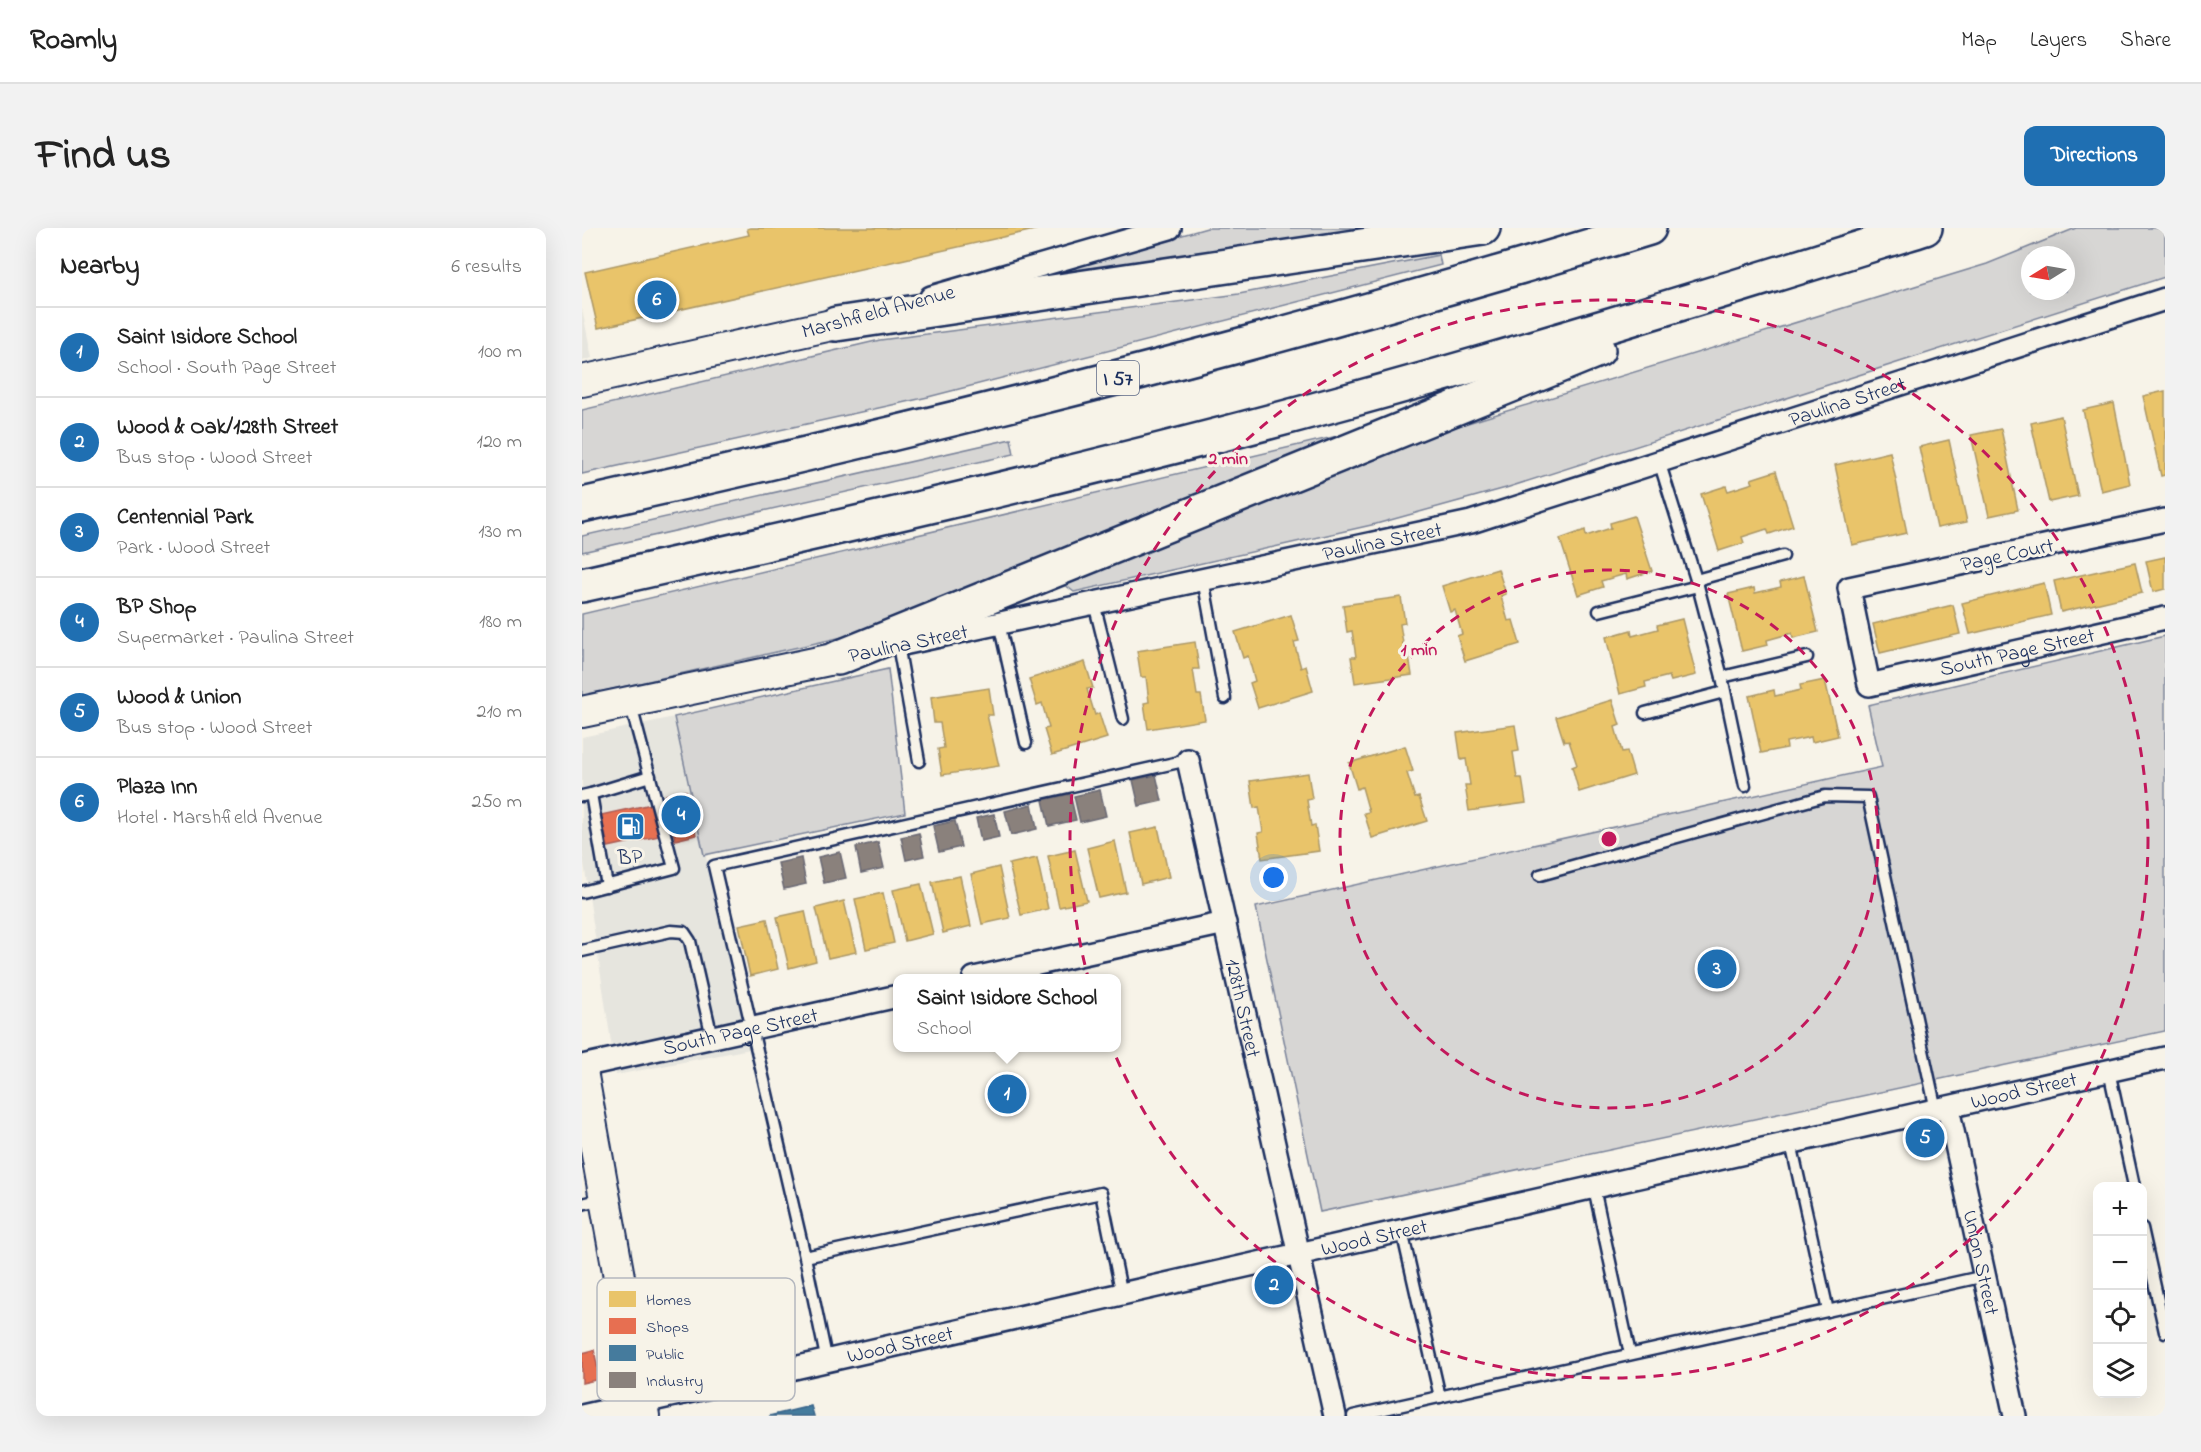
<!DOCTYPE html>
<meta charset="utf-8">
<style>
body{margin:0;font-family:"Indie Flower",sans-serif;background:#f2f2f2;color:#222}
.controls{position:absolute;right:18px;bottom:18px;display:grid;overflow:hidden;border-radius:12px;box-shadow:0 6px 24px #0002}
.controls button{width:54px;height:54px;display:grid;place-items:center;padding:0;border:0;border-bottom:2px solid #e0e0e0;background:#fff;color:#222;font:30px sans-serif}
.compass{position:absolute;left:1439px;top:18px;width:54px;height:54px;border-radius:50%;background:#fff;box-shadow:0 6px 24px #0002;rotate:259deg}
.you{position:absolute;left:692px;top:650px;width:21px;height:21px;margin:-15px;border:4px solid #fff;border-radius:50%;background:#1a73e8;box-shadow:0 0 0 9px #1a73e833}
.badge{display:grid;place-items:center;width:39px;height:39px;border-radius:50%;background:#1f6fb2;color:#fff;font-size:20px;font-weight:700}
.pin{position:absolute;translate:-50% -50%;border:3px solid #fff;box-shadow:0 2px 6px #0006}
.popup{position:absolute;left:311px;top:746px;width:228px;height:78px;box-sizing:border-box;display:grid;place-content:center;border-radius:12px;background:#fff;filter:drop-shadow(0 2px 4px #0005);font-size:20px;white-space:nowrap;color:#767676}
.popup b{font-size:22px;color:#222}
.popup::after{content:'';position:absolute;left:50%;top:100%;margin-left:-12px;border:12px solid transparent;border-top-color:#fff}
.list{margin:0;padding:0;list-style:none}
h2{display:flex;justify-content:space-between;align-items:center;height:78px;margin:0;padding:0 24px;font-size:26px}
h2 small{font-size:20px;font-weight:400;color:#767676}
.list li{display:grid;grid-template-columns:39px 1fr auto;gap:18px;align-items:center;box-sizing:border-box;height:90px;padding:0 24px;border-top:2px solid #e0e0e0}
.list b{display:block;font-size:22px;white-space:nowrap}
.list p{margin:0;font-size:20px;white-space:nowrap;color:#767676}
.list em{font-size:20px;font-style:normal;color:#767676}
.icon{flex:none;width:33px;height:33px;fill:none;stroke:currentColor;stroke-width:2;stroke-linecap:round;stroke-linejoin:round}
.map{position:relative;flex:none;width:1583px;height:1188px;overflow:hidden;border-radius:12px}
header{display:flex;align-items:center;gap:36px;box-sizing:border-box;height:84px;padding:0 30px;background:#fff;border-bottom:2px solid #e0e0e0}
header strong{font-size:28px}
nav{display:flex;gap:33px;margin-inline-start:auto;font-size:21px}
.intro{display:flex;align-items:center;justify-content:space-between;box-sizing:border-box;height:144px;padding:0 36px}
h1{margin:0;font-size:42px}
.button{padding:15px 27px;border-radius:12px;background:#1f6fb2;color:#fff;font-size:21px;font-weight:700}
main{display:flex;gap:36px;padding:0 36px}
aside{flex:1;background:#fff;border-radius:12px;box-shadow:0 6px 24px #0002}
.map>svg:first-child{display:block}
.built{fill:#e6e5de}
.green{fill:#d7d6d4;stroke:#798299;stroke-width:1.5;fill-rule:evenodd}
.homes{fill:#e9c46a;stroke:#ab9766;stroke-width:1.5}
.shops{fill:#e76f51;stroke:#aa5c55;stroke-width:1.5}
.public{fill:#457b9d;stroke:#38648a;stroke-width:1.5}
.industry{fill:#8a817c;stroke:#696873;stroke-width:1.5}
.lines{fill:none;stroke-linecap:round;stroke-linejoin:round}
.lane-casing{stroke:#1b2f5e;stroke-width:15}
.street-casing{stroke:#1b2f5e;stroke-width:26}
.secondary-casing{stroke:#1b2f5e;stroke-width:34}
.highway-casing{stroke:#1b2f5e;stroke-width:38}
.lane{stroke:#f7f3e8;stroke-width:10}
.street{stroke:#f7f3e8;stroke-width:21}
.secondary{stroke:#f7f3e8;stroke-width:30}
.highway{stroke:#f7f3e8;stroke-width:33}
.ring{fill:none;stroke:#c2185b;stroke-width:3;stroke-dasharray:10 8}
.labels{text-anchor:middle;stroke-width:6;stroke-linejoin:round;paint-order:stroke}
.shield{fill:#f7f3e8;stroke:#5d6a87;stroke-width:1.5}
.shield-label{font-size:20px;font-weight:bold;fill:#1b2f5e}
.street-label{font-size:21px;fill:#1b2f5e;stroke:#f7f3e8}
.poi-label{font-size:21px;fill:#1b2f5e;stroke:#f7f3e8}
.key{fill:#f7f3e8;stroke:#b5b8bf;stroke-width:1.5}
.key-label{font-size:16px;fill:#1b2f5e}
.centre{fill:#c2185b;stroke:#f7f3e8;stroke-width:3}
.ring-label{font-size:18px;text-anchor:middle;font-weight:bold;fill:#c2185b;stroke:#f7f3e8;stroke-width:6;stroke-linejoin:round;paint-order:stroke}
</style>
<header>
<strong>Roamly</strong>
<nav><a>Map</a><a>Layers</a><a>Share</a></nav>
</header>
<div class="intro"><h1>Find us</h1><a class="button">Directions</a></div>
<main>
<aside>
<h2>Nearby<small>6 results</small></h2>
<ul class="list">
<li><span class="badge">1</span><div><b>Saint Isidore School</b><p>School · South Page Street</p></div><em>100 m</em></li>
<li><span class="badge">2</span><div><b>Wood &amp; Oak/128th Street</b><p>Bus stop · Wood Street</p></div><em>120 m</em></li>
<li><span class="badge">3</span><div><b>Centennial Park</b><p>Park · Wood Street</p></div><em>130 m</em></li>
<li><span class="badge">4</span><div><b>BP Shop</b><p>Supermarket · Paulina Street</p></div><em>180 m</em></li>
<li><span class="badge">5</span><div><b>Wood &amp; Union</b><p>Bus stop · Wood Street</p></div><em>210 m</em></li>
<li><span class="badge">6</span><div><b>Plaza Inn</b><p>Hotel · Marshfield Avenue</p></div><em>250 m</em></li>
</ul>
</aside>
<div class="map">
<svg width="1583" height="1188" viewBox="0 0 1583 1188">
<rect width="100%" height="100%" fill="#f7f3e8"/>
<filter id="ink" filterUnits="userSpaceOnUse"><feTurbulence type="fractalNoise" baseFrequency=".0167" numOctaves="2"/><feDisplacementMap in="SourceGraphic" scale="12" xChannelSelector="R" yChannelSelector="G"/><feConvolveMatrix kernelMatrix="1 2 1 2 8 2 1 2 1" color-interpolation-filters="sRGB"/></filter>
<g filter="url(#ink)">
<!-- built -->
<g class="built">
<path d="M0 81 10 130 0 133Z"/>
<path d="M92 489 168 821 34 847 0 622V509Z"/>
</g>
<!-- green -->
<g class="green">
<path d="M625 0H786L461 59 456 55 470 44Z"/>
<path d="M1494 0H1583V49L924 260 794 296 492 364 482 356 753 245 863 202 1405 36ZM1448 27H1484V63H1448Z"/>
<path d="M857 27 859 37 346 169 0 246V182L298 112 657 66Z"/>
<path d="M798 198 423 351 265 408 0 468V386Z"/>
<path d="M429 211 432 226 0 324V308Z"/>
<path d="M1583 408V803L738 984 674 679 1300 539 1286 477Z"/>
<path d="M306 441 323 585 122 627 92 489Z"/>
</g>
<!-- homes -->
<g class="homes">
<path d="M461 0 16 100 3 44 167 7 165 1 168 0Z"/>
<path d="M1583 163V247L1579 248 1561 168Z"/>
<path d="M1532 175 1548 256 1519 263 1501 182Z"/>
<path d="M1479 188 1496 268 1467 274 1449 195Z"/>
<path d="M1419 201 1436 282 1407 288 1389 207Z"/>
<path d="M1367 212 1385 294 1355 300 1337 219Z"/>
<path d="M1308 224 1325 305 1270 317 1253 237Z"/>
<path d="M1194 243 1211 298 1187 306 1185 301 1160 309 1162 315 1137 323 1119 266 1144 258 1146 263 1171 255 1169 251Z"/>
<path d="M1052 288 1070 343 1045 351 1044 346 1019 353 1021 359 996 367 978 311 1003 302 1004 308 1029 300 1028 295Z"/>
<path d="M1583 329V361L1571 364 1564 333Z"/>
<path d="M1553 335 1560 365 1479 384 1472 353Z"/>
<path d="M916 341 924 366 919 368 926 393 931 392 938 416 883 433 875 408 880 406 873 382 868 384 860 358Z"/>
<path d="M1222 348 1236 404 1211 410 1210 405 1185 412 1186 417 1160 423 1146 366 1172 360 1173 365 1199 359 1198 354Z"/>
<path d="M1462 355 1469 387 1388 406 1380 375Z"/>
<path d="M819 369 823 395 818 396 822 422H826L830 447 773 455 769 429H774L770 403 765 404 761 377Z"/>
<path d="M1371 377 1378 406 1298 425 1291 396Z"/>
<path d="M709 387 717 413 712 414 719 440 724 438 731 463 676 480 668 455 673 453 666 428 661 430 653 404Z"/>
<path d="M1100 391 1114 447 1089 453 1087 448 1063 454 1064 459 1038 466 1024 409 1049 402 1050 408 1076 401 1075 397Z"/>
<path d="M613 414 617 441H611L615 467H619L623 492 566 501 562 475 567 474 564 449H559L555 423Z"/>
<path d="M503 434 511 460 505 461 513 487 517 485 525 510 470 527 462 501 467 500 460 475 455 477 447 451Z"/>
<path d="M1243 452 1256 508 1230 514 1229 509 1204 514 1205 520 1179 525 1167 468 1192 462 1193 468 1219 462 1218 457Z"/>
<path d="M407 460 411 487H405L417 538 360 547 356 521 362 520 358 495H352L349 469Z"/>
<path d="M1030 472 1038 497 1033 499 1040 524 1045 523 1052 547 997 564 990 539 995 537 987 513 982 514 974 489Z"/>
<path d="M933 497 937 523 931 524 935 550H940L944 575 887 583 883 557H888L884 531 879 532 875 505Z"/>
<path d="M823 518 831 543 825 545 833 570 837 569 845 593 790 610 782 585 787 584 780 559 775 561 767 535Z"/>
<path d="M726 545 730 571 725 572 729 598 733 597 737 623 680 631 676 605 681 604 677 579 672 580 668 553Z"/>
<path d="M576 599 587 649 559 656 548 605Z"/>
<path d="M533 613 544 664 517 670 505 620Z"/>
<path d="M493 622 505 673 477 679 466 628Z"/>
<path d="M455 630 466 681 439 687 427 636Z"/>
<path d="M417 639 428 690 400 696 389 646Z"/>
<path d="M378 648 389 698 361 705 350 654Z"/>
<path d="M339 656 351 706 323 713 311 662Z"/>
<path d="M301 665 312 715 284 721 273 671Z"/>
<path d="M262 673 274 724 246 730 234 680Z"/>
<path d="M223 683 234 733 207 740 195 689Z"/>
<path d="M185 691 196 741 168 748 157 697Z"/>
</g>
<!-- shops -->
<g class="shops">
<path d="M104 563 114 607 93 612 84 567Z"/>
<path d="M70 576 77 608 26 619 19 587Z"/>
<path d="M12 1122 18 1151 0 1155V1125Z"/>
</g>
<!-- public -->
<path class="public" d="M229 1178 232 1188H187Z"/>
<!-- industry -->
<g class="industry">
<path d="M574 547 580 573 557 578 551 552Z"/>
<path d="M518 562 524 588 498 594 492 568Z"/>
<path d="M488 566 494 592 467 598 461 572Z"/>
<path d="M450 576 455 601 429 607 423 583Z"/>
<path d="M412 586 417 609 399 613 394 590Z"/>
<path d="M373 593 379 619 357 624 351 598Z"/>
<path d="M337 605 342 628 324 632 319 609Z"/>
<path d="M296 614 302 640 279 645 274 619Z"/>
<path d="M258 624 264 650 242 655 236 629Z"/>
<path d="M219 630 224 656 202 661 196 635Z"/>
</g>
<g class="lines">
<defs>
<g id="lane">
<path d="M1077 233 1116 358 1140 449 1163 558"/>
<path d="M621 351 643 470"/>
<path d="M1114 352 1201 328"/>
<path d="M512 375 541 491"/>
<path d="M1017 383 1116 358"/>
<path d="M417 395 444 515"/>
<path d="M316 417 337 533"/>
<path d="M1140 449 1225 429"/>
<path d="M1063 485 1142 464"/>
<path d="M9 566 68 548"/>
<path d="M0 568 9 566 25 658"/>
<path d="M958 647 1243 568 1286 569 1354 882"/>
<path d="M0 664 92 640 48 474"/>
<path d="M0 723 89 703 102 704 108 713 130 809"/>
<path d="M1527 843 1552 958"/>
<path d="M1209 915 1246 1083"/>
<path d="M1012 960 1048 1126"/>
<path d="M0 976 20 971"/>
<path d="M1560 1000 1583 1104"/>
<path d="M820 1003 858 1169"/>
<path d="M223 1029 519 965 540 1067"/>
<path d="M245 1134 223 1029 132 638 606 532"/>
<path d="M771 1188 1403 1048"/>
</g>
<g id="street">
<path d="M349 69 588 0"/>
<path id="s1" d="M1583 292 1267 360 1287 457 1583 390"/>
<path id="s2" d="M321 416 889 294 1583 71"/>
<path id="s3" d="M606 532 753 1188"/>
<path d="M392 750 643 695"/>
<path id="s4" d="M0 838 316 768"/>
<path id="s5" d="M1366 880 1433 1188"/>
<path id="s6" d="M0 1188 1583 830"/>
</g>
<g id="secondary">
<path d="M0 153 254 96"/>
<path d="M0 484 256 430"/>
<path d="M0 843 62 1188"/>
</g>
<g id="highway">
<path d="M254 96 901 0"/>
<path d="M0 277C359 198 715 108 1067 0"/>
<path d="M0 357C252 301 504 244 754 176 952 122 1147 61 1343 0"/>
<path d="M256 430 1016 122"/>
</g>
</defs>
<!-- lane casing -->
<use href="#lane" class="lane-casing"/>
<!-- street casing -->
<use href="#street" class="street-casing"/>
<!-- secondary casing -->
<use href="#secondary" class="secondary-casing"/>
<!-- highway casing -->
<use href="#highway" class="highway-casing"/>
<!-- lane -->
<use href="#lane" class="lane"/>
<!-- street -->
<use href="#street" class="street"/>
<!-- secondary -->
<use href="#secondary" class="secondary"/>
<!-- highway -->
<use href="#highway" class="highway"/>
</g>
</g>
<!-- distance rings -->
<g class="ring">
<circle cx="1027" cy="611" r="269"/>
<circle cx="1027" cy="611" r="539"/>
</g>
<!-- icons -->
<defs>
<symbol id="fuel-square" viewBox="-11 -11 22 22"><rect x="-9" y="-9" width="18" height="18" rx="4" fill="#1f6fb2" stroke="#f7f3e8"/><path d="M-5.5-6h7V0h2V4h1.3V-2.5L3-4.5l.8-.8L6-3V5H2.5V1h-1V6h-7ZM-4.2-4.7v3.2H.2V-4.7Z" fill="#fff"/></symbol>
</defs>
<g fill-rule="evenodd">
<use href="#fuel-square" x="32" y="582" width="33" height="33"/>
</g>
<g class="labels">
<!-- shield labels -->
<rect class="shield" x="515" y="133" width="42" height="34" rx="4.5"/>
<g class="shield-label">
<text x="536" y="157">I 57</text>
</g>
<!-- street labels -->
<g class="street-label">
<text transform="translate(296 83) rotate(-15)" y="7">Marshfield Avenue</text>
<text dy="7" stroke="none"><textPath href="#s2" startOffset="976">Paulina Street</textPath></text>
<text dy="7" stroke="none"><textPath href="#s2" startOffset="490">Paulina Street</textPath></text>
<text transform="translate(1425 326) rotate(-12)" y="7">Page Court</text>
<text transform="translate(326 415) rotate(-12)" y="7">Paulina Street</text>
<text dy="7" stroke="none"><textPath href="#s1" startOffset="574">South Page Street</textPath></text>
<text dy="7" stroke="none"><textPath href="#s3" startOffset="254">128th Street</textPath></text>
<text dy="7" stroke="none"><textPath href="#s4" startOffset="162">South Page Street</textPath></text>
<text dy="7" stroke="none"><textPath href="#s6" startOffset="1478">Wood Street</textPath></text>
<text dy="7" stroke="none"><textPath href="#s6" startOffset="812">Wood Street</textPath></text>
<text dy="7" stroke="none"><textPath href="#s5" startOffset="158">Union Street</textPath></text>
<text dy="7" stroke="none"><textPath href="#s6" startOffset="326">Wood Street</textPath></text>
</g>
<!-- poi labels -->
<g class="poi-label">
<text x="48" y="636">BP</text>
</g>
</g>
<!-- legend -->
<rect x="15" y="1050" width="198" height="123" rx="9" class="key"/>
<rect x="27" y="1063" width="27" height="16" fill="#e9c46a"/>
<rect x="27" y="1090" width="27" height="16" fill="#e76f51"/>
<rect x="27" y="1117" width="27" height="16" fill="#457b9d"/>
<rect x="27" y="1144" width="27" height="16" fill="#8a817c"/>
<g class="key-label">
<text x="64" y="1077">Homes</text>
<text x="64" y="1104">Shops</text>
<text x="64" y="1131">Public</text>
<text x="64" y="1158">Industry</text>
</g>
<circle cx="1027" cy="611" r="9" class="centre"/>
<g class="ring-label">
<text x="646" y="236">2 min</text>
<text x="837" y="427">1 min</text>
</g>
</svg>
<div class="controls">
<button>+</button>
<button>−</button>
<button><svg class="icon" aria-label="locate" viewBox="0 0 24 24"><circle cx="12" cy="12" r="6"/><path d="M12 2v4M12 18v4M2 12h4M18 12h4"/></svg></button>
<button><svg class="icon" aria-label="layers" viewBox="0 0 24 24"><path d="M12 4l9 5-9 5-9-5zM3 14l9 5 9-5"/></svg></button>
</div>
<svg class="compass" viewBox="-18 -18 36 36"><path d="M0-13l5 13h-10z" fill="#e53935"/><path d="M0 13l5-13h-10z" fill="#767676"/></svg>
<div class="you"></div>
<div class="pin badge" style="left:425px;top:866px">1</div>
<div class="popup"><b>Saint Isidore School</b>School</div>
<div class="pin badge" style="left:692px;top:1057px">2</div>
<div class="pin badge" style="left:1135px;top:741px">3</div>
<div class="pin badge" style="left:99px;top:587px">4</div>
<div class="pin badge" style="left:1343px;top:910px">5</div>
<div class="pin badge" style="left:75px;top:72px">6</div>
</div>
</main>
